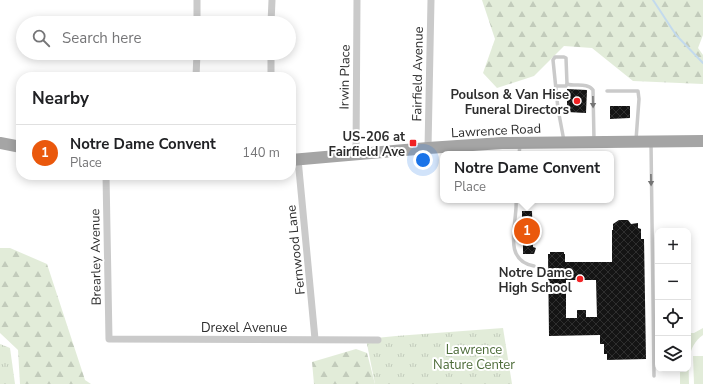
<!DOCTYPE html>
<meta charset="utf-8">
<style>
body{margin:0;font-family:"Nunito Sans",sans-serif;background:#f6f6f6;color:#202124}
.controls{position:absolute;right:12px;bottom:12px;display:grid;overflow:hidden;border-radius:8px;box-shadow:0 2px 10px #0003}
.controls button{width:36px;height:36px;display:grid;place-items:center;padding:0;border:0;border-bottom:1px solid #e0e0e0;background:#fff;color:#202124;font:20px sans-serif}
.you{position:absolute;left:423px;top:160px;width:14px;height:14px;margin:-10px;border:3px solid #fff;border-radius:50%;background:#1a73e8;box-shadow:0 0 0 6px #1a73e833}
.badge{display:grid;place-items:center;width:26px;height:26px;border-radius:50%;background:#ea580c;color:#fff;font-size:13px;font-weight:700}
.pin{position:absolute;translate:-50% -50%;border:2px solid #fff;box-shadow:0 1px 4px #0006}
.popup{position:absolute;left:440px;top:151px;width:174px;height:52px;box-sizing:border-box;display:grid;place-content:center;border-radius:8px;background:#fff;filter:drop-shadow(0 1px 3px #0005);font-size:13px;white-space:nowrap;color:#757577}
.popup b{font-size:15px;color:#202124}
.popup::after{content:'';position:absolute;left:50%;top:100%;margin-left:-8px;border:8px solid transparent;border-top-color:#fff}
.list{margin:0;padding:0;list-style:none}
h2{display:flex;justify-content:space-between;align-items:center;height:52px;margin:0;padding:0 16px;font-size:17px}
h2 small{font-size:13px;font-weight:400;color:#757577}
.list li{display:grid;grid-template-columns:26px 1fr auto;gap:12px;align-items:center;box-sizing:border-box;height:56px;padding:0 16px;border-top:1px solid #e0e0e0}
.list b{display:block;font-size:15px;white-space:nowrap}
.list p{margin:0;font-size:13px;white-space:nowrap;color:#757577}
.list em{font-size:13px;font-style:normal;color:#757577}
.icon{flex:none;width:22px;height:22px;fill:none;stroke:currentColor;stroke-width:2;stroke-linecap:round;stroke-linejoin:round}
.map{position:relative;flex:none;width:703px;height:384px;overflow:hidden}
.search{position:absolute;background:#fff;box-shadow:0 2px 10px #0003;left:16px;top:16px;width:280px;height:44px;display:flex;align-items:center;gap:10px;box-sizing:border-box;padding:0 14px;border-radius:22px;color:#757577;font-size:15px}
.panel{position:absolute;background:#fff;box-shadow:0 2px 10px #0003;left:16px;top:72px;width:280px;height:108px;border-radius:16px}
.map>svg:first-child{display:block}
.grass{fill:url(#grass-tufts)}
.forest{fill:url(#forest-firs)}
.pitch{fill:#e2ecd9}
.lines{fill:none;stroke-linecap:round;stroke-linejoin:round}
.stream{stroke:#c3daed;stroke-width:2}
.building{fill:url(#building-cross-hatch);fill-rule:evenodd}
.service{stroke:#cacaca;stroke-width:3.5}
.minor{stroke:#cacaca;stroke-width:7}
.primary{stroke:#a5a5a5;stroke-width:12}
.oneway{fill:#747474}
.poi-dot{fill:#f12224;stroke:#fff;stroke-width:1.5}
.labels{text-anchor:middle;stroke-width:4;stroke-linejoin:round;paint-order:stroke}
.street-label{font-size:13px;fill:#2d2d2d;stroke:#fff}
.poi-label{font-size:13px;font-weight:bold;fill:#2d2d2d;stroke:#fff;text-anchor:end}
.park-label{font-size:13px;fill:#4c6b38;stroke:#fff}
</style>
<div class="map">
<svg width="703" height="384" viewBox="0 0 703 384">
<defs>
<pattern id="grass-tufts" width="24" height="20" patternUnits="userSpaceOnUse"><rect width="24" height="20" fill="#e2ecd9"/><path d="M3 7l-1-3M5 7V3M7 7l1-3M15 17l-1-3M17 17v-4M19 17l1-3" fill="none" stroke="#c2cbbb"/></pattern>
<pattern id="forest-firs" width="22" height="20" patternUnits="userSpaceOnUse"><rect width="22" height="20" fill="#e2ecd9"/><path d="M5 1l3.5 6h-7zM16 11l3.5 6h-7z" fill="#c2cbbb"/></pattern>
<pattern id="building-cross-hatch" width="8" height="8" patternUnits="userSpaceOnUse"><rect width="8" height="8" fill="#141414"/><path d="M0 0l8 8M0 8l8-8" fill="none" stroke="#2e2e2e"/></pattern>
</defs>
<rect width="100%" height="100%" fill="#fff"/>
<!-- grass -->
<g class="grass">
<path d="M503 328 512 384H375L366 339 396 336Z"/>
<path d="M0 344 10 348 15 384H0Z"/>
</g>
<!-- forest -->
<g class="forest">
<path d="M482 0H703V35L698 48 703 55V84L633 81 592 48 564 46 534 76 497 88 483 73 495 39Z"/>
<path d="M0 248H10L47 264 85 380 91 384H20L18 350 0 333Z"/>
<path d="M356 349 367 353 375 384H314L312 362Z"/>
</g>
<!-- pitch -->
<g class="pitch">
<path d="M703 328V335C686 347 689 366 689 384H680V369H688V333H694Z"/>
<path d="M693 356H703V384H694Z"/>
</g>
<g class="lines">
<!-- stream -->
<path class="stream" d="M653 0 676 35 703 63"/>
</g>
<!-- building -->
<g class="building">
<path d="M567 89 587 90 586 113 567 112Z"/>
<path d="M610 106H630V118L610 119Z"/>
<path d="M522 211H532L533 247 536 248 534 254H523V236H521V226H522Z"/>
<path d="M619 220H628L631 224 638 223V228L641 229V239H644L646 359 607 360V354H604V344H600V335L549 336 548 254H550V252H564V254H565V262H612V230H613V224ZM566 280H596L597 317H586V310H577V318H566Z"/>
</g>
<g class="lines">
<!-- service -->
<g class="service">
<path d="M567 84C575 87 587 82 593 90L594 140"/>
<path d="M556 86H566L567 84 566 58 564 57H555L553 60 558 109 564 141"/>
<path d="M607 91H638L639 99 636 140"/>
<path d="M651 143 654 376"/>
<path d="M519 154 520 145"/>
<path d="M516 200C518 222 501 260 534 266"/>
</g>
<!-- minor -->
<g class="minor">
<path d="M197 23V0"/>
<path d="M271 23 272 0"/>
<path d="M196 77 197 53"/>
<path d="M271 77V53"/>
<path d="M428 148 431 0"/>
<path d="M356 154 357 0"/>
<path d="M298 159 315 339"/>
<path d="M106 175 109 339 378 340"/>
</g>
<!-- primary -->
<g class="primary">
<path d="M0 143 21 147"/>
<path d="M291 160 428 148 502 143 703 141"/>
</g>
</g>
<!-- one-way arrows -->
<defs><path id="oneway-solid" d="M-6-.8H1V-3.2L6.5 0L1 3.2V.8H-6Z"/></defs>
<g class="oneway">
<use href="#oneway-solid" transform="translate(593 102) rotate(89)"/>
<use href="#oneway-solid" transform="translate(651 180) rotate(89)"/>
</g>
<!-- markers -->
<g class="poi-dot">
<circle cx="577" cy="101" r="4"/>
<rect x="409" y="139" width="8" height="8" rx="2"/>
<circle cx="580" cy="279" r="4"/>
</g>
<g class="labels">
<!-- street labels -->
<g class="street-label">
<text transform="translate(417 74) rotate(-89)" y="5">Fairfield Avenue</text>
<text transform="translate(344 77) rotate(-89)" y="5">Irwin Place</text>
<text transform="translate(496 130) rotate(-3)" y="5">Lawrence Road</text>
<text transform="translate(295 250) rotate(-96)" y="5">Fernwood Lane</text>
<text transform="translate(95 257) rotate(-91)" y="5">Brearley Avenue</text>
<text x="244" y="332">Drexel Avenue</text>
</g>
<!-- poi labels -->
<g class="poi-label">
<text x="569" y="99">Poulson &amp; Van Hise<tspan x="569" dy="15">Funeral Directors</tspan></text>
<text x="405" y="141">US-206 at<tspan x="405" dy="15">Fairfield Ave</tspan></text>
<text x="572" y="277">Notre Dame<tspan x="572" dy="15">High School</tspan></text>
</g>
<!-- park labels -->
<g class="park-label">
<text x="474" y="354">Lawrence<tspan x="474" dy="15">Nature Center</tspan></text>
</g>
</g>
</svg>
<div class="controls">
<button>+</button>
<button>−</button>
<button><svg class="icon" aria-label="locate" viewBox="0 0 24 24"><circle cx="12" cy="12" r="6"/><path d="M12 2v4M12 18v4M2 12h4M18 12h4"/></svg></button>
<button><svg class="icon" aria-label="layers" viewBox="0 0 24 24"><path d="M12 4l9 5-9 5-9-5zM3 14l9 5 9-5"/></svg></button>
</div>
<div class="you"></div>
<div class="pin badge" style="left:527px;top:231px">1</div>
<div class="popup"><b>Notre Dame Convent</b>Place</div>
<div class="search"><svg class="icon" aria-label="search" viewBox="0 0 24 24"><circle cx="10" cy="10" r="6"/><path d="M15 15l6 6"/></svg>Search here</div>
<section class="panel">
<h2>Nearby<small></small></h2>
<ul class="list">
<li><span class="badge">1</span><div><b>Notre Dame Convent</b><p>Place</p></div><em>140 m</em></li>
</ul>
</section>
</div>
